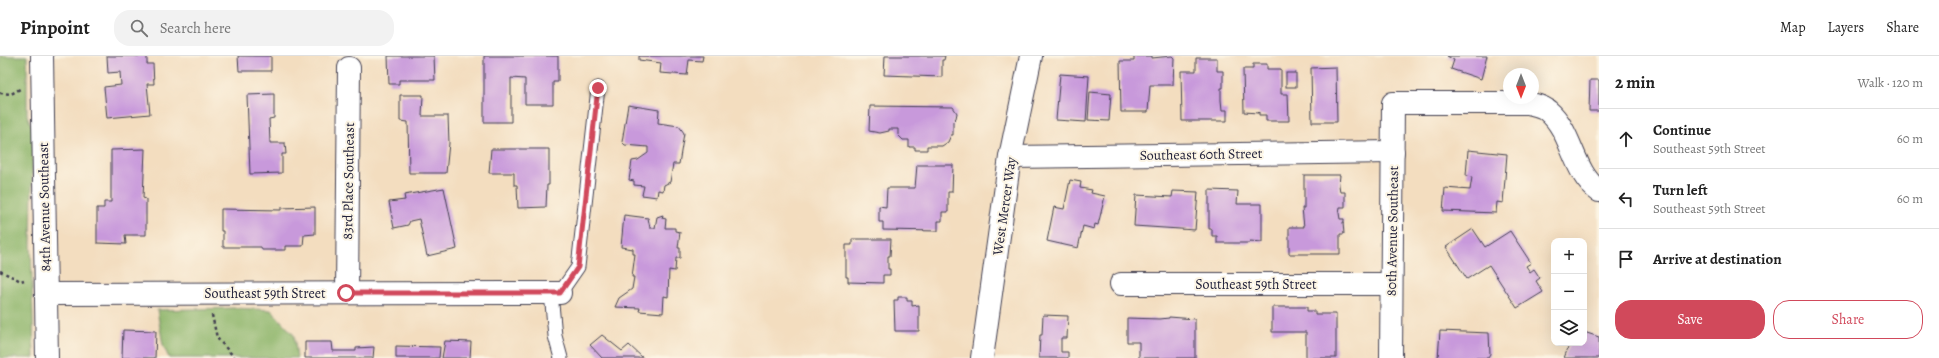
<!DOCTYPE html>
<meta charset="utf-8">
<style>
body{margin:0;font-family:Alegreya,serif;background:#f2f2f2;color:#222}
.controls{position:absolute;right:12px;bottom:12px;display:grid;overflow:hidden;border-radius:8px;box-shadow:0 4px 16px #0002}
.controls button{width:36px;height:36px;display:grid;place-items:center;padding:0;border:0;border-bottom:1px solid #e0e0e0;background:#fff;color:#222;font:20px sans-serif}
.compass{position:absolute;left:1503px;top:12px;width:36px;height:36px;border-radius:50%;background:#fff;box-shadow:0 4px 16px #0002;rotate:180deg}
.stop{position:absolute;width:12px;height:12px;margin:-9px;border:3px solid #d1495b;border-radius:50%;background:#fff}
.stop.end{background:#d1495b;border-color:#fff;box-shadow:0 1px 4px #0008}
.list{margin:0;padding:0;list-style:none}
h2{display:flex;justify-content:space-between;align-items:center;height:52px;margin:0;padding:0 16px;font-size:17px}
h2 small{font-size:13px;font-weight:400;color:#767676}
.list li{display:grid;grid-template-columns:26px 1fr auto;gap:12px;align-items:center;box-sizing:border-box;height:60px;padding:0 16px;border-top:1px solid #e0e0e0}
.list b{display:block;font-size:15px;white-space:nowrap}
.list p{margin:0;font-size:13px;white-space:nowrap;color:#767676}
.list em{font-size:13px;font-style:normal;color:#767676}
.actions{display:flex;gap:8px;padding:12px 16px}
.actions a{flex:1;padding:9px 0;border:1px solid #d1495b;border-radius:16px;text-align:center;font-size:14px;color:#d1495b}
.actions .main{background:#d1495b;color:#fff}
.icon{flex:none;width:22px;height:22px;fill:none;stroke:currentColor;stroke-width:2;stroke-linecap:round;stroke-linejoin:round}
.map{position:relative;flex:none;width:1599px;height:302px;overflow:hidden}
header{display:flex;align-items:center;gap:24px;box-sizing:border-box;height:56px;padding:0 20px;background:#fff;border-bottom:1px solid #e0e0e0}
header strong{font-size:19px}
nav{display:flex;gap:22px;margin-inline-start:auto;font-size:14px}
.search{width:280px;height:36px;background:#f2f2f2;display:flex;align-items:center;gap:10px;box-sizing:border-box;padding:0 14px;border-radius:16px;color:#767676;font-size:15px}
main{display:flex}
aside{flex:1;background:#fff}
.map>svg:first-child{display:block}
.forest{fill:#8fb66c;stroke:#586c54}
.building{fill:#c899db}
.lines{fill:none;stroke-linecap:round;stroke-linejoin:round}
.lane-casing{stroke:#413e4f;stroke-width:15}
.street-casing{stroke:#413e4f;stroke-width:24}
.secondary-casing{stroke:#413e4f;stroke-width:24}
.path{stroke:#413e4f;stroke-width:2.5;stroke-dasharray:3 3;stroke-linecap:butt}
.lane{stroke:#fff;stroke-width:13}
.street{stroke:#fff;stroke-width:22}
.secondary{stroke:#fff;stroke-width:22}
.route{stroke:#d1495b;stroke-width:5}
.labels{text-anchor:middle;stroke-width:4;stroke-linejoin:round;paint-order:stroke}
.street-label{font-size:14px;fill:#22223b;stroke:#fcf5e5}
</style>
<header>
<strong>Pinpoint</strong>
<div class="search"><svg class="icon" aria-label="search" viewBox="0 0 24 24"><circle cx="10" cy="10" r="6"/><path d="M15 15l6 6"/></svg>Search here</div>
<nav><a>Map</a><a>Layers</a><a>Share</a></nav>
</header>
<main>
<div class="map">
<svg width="1599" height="302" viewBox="0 0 1599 302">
<rect width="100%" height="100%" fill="#fcf5e5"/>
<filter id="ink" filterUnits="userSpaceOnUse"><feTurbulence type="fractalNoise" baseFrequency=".025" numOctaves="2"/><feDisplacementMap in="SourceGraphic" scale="8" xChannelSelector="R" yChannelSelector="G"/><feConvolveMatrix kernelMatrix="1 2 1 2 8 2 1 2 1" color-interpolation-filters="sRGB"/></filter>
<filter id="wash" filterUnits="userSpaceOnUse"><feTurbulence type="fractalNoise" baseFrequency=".012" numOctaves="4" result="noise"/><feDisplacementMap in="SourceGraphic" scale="16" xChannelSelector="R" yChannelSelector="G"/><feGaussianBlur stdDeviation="0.9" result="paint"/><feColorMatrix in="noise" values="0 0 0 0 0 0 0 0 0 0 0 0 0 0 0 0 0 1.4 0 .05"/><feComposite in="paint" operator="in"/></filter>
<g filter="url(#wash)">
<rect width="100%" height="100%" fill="#f3ddbf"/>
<!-- forest -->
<g class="forest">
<path d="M0 0H27V59L33 74 31 187 34 302H0Z"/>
<path d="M234 252 271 254 294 279 297 302H169L163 289 157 254Z"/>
</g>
<g id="blocks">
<!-- building -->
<g class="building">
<path d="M107 0H147V8H153L154 28H147L150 58 107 62 104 31 121 29 120 16 108 17Z"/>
<path d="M238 0H271V15H239Z"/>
<path d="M388 0H434L435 24H399V28H389Z"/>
<path d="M484 0H558V26H553V48H525V23L511 22V66H484Z"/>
<path d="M639 0H703L702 5 689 4 687 19 660 17 661 7 639 4Z"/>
<path d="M885 0H945L944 4H942V21L884 19Z"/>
<path d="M1134 0H1152V2L1172 0 1174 2 1173 29H1150L1148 56H1121L1120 5H1134Z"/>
<path d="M1447 0H1487L1481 23 1451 13 1454 4Z"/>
<path d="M1196 2H1217V15H1223V32H1221V44L1222 54H1227V65H1182L1181 15H1196Z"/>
<path d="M1253 8H1267V13H1281V38H1288L1289 65H1266V59H1259V56L1258 57 1244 56 1243 13H1253Z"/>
<path d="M1336 11 1337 66H1312L1311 12Z"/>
<rect x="1286" y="17" width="10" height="14"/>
<path d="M1060 18 1089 20 1086 66 1056 64Z"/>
<path d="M1590 24H1599V55H1589Z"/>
<path d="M1090 36 1111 38 1109 65 1088 64Z"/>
<path d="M274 38V62L269 63 270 87H285L286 98H282V117L250 118 247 39Z"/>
<path d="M400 39H423L422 60H448L449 87 446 117H409L408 66 400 65Z"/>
<path d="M628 49 659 54 658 67 679 70 684 77 679 108H673L670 126 664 129 663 135 658 134 657 141 642 139 644 130 634 129V125L629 124 632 105 638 104 648 97V91L625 89 622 86Z"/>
<path d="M870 50 953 51 957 57 956 62 953 65V79H951L948 86 942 90H927V94H915V91H909V84H903L898 79V73H889V75L880 77 869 75Z"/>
<path d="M145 93 143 142 146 143V179H125L126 188 97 187V152H104V146H111V94Z"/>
<path d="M491 93H549V129H547L546 151 518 152 517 129H514V117H489Z"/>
<path d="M1468 94 1507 98 1503 147 1497 146 1496 157 1443 155 1445 132 1470 134 1472 121 1466 120Z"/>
<path d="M917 109H953L952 136H948V156H942V165H938V175L883 174V166H879V150L886 151 887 132H915Z"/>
<path d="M1304 119H1340L1339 129 1340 136H1345V151H1340L1339 157 1340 163H1344V166H1343L1344 178H1340V198H1289V171H1304L1302 152H1304Z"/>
<path d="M1070 124 1081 126 1080 132 1092 134 1091 137 1105 140 1098 169 1095 168 1094 173 1083 170 1078 192 1047 185 1054 151 1064 153Z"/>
<path d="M444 132 457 193 427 200 419 163 410 165 408 169 394 172 389 146 405 144 404 139Z"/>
<path d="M1209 134 1238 135 1237 148H1262V186L1250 185V187H1217V180H1212V173H1209Z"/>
<path d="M1173 135 1198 136 1195 174 1134 170 1136 139 1172 141Z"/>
<path d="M315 151V178L304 179 303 190H285V194H262L261 191H223V175H221V153L281 154V152Z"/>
<path d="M624 159 648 162 650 172H655L657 161 663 159 662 162 666 163 665 172H675V175L680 176 678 192H680V202H676L675 215 669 214 668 241 664 240 663 257 639 255 640 252 615 251 619 242 632 233 634 221H632L635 198H633V193L621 191Z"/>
<path d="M1473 173 1485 191 1510 175 1531 207 1526 210 1530 216 1534 213 1540 222 1536 225 1543 236 1517 252 1489 209 1467 223 1446 191Z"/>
<path d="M852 183H891L890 200H888V213H890V219H883V227L848 226V221H846V189H852Z"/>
<path d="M898 241H907V245H912V250L919 249V275H895L894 244H898Z"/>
<path d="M1272 251H1307V255H1315V258H1336V302H1306V276H1272Z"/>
<path d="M1043 259 1068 260 1067 282H1061V296H1068V302H1039L1040 279H1042Z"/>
<path d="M1169 261 1195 263V302H1139V286H1127V262L1160 263 1169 262Z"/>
<path d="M123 274 156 275 155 302H122Z"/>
<path d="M1440 275 1489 277 1490 299 1488 302H1438Z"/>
<path d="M1584 276 1599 281V302H1564L1570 287H1584Z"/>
<path d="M602 279 622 295 629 289 643 302H602L590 289Z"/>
<path d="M445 285 471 286 470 302H442Z"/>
<path d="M305 286H332L333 295H356V292L374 291 373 302H305Z"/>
<path d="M396 290 440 291 439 302H396Z"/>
</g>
</g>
</g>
<g filter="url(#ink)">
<use href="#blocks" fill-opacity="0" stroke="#413e4f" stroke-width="1"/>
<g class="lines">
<defs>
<g id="lane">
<path d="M551 237 555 280 561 302"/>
<path d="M560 237 578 211 598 32"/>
</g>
<g id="street">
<path d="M42 0 47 302"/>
<path d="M1010 101 1393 96"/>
<path d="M1121 228H1391"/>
<path d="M347 237 349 12"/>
<path d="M46 238 560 237"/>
<path d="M1391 302 1393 47H1528C1535 49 1543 50 1548 55 1573 76 1572 116 1599 135"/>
</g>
<path id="secondary" d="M982 302 1010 101 1031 0"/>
</defs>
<!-- lane casing -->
<use href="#lane" class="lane-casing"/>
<!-- street casing -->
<use href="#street" class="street-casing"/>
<!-- secondary casing -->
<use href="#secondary" class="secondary-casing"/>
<!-- path -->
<g class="path">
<path d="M0 37 11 38 20 33"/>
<path d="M0 215 21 225 24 224"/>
<path d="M212 259 217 282 235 302"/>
</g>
<!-- lane -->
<use href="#lane" class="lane"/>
<!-- street -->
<use href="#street" class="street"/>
<!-- secondary -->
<use href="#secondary" class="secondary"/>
</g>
</g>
<g class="lines" filter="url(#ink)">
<!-- route -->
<path class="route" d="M346 237H560L578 211 598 32"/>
</g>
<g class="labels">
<!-- street labels -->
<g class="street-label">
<text transform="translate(1201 98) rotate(-1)" y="5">Southeast 60th Street</text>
<text transform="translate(348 125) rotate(-89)" y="5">83rd Place Southeast</text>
<text transform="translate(1004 150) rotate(-82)" y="5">West Mercer Way</text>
<text transform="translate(44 151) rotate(-91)" y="5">84th Avenue Southeast</text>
<text transform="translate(1392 175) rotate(-89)" y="5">80th Avenue Southeast</text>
<text x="1256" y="233">Southeast 59th Street</text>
<text x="265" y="242">Southeast 59th Street</text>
</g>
</g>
</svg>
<div class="controls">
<button>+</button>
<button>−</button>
<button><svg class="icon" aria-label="layers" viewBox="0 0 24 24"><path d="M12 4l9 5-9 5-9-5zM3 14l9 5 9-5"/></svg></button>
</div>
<svg class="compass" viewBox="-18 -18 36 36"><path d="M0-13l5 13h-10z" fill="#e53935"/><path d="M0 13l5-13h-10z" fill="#767676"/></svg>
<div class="stop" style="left:346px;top:237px"></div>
<div class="stop end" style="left:598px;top:32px"></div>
</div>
<aside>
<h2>2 min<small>Walk · 120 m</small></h2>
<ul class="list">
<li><svg class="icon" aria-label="ahead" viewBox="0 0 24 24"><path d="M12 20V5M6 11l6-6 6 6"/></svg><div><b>Continue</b><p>Southeast 59th Street</p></div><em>60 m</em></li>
<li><svg class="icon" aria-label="left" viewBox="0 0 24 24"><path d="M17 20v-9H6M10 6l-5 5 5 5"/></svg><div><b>Turn left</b><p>Southeast 59th Street</p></div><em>60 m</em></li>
<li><svg class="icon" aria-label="arrive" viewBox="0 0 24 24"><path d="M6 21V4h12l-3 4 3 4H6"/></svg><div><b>Arrive at destination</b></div></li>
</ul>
<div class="actions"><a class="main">Save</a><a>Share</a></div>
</aside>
</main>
